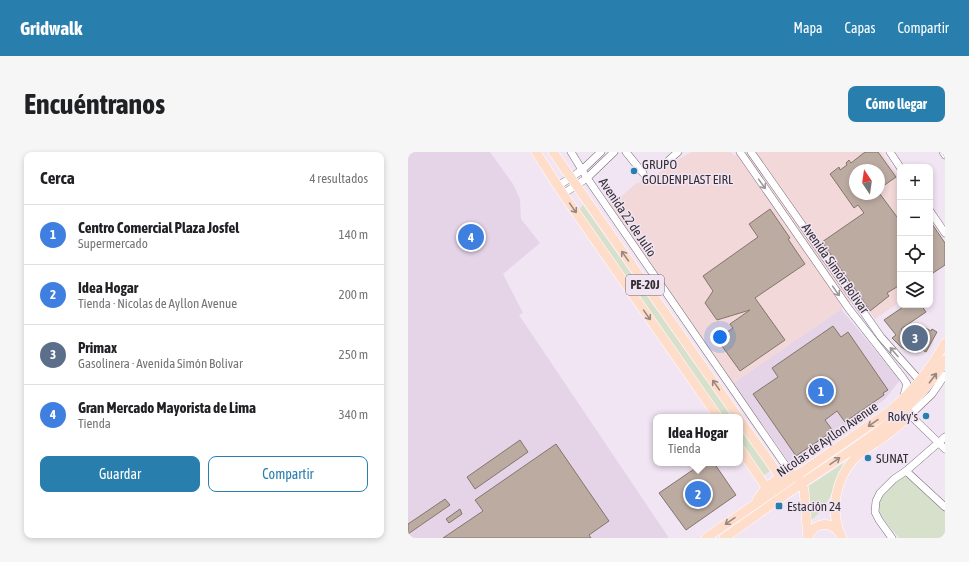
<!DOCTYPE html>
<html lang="es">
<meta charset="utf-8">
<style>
body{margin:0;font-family:"Asap Condensed",sans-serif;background:#f6f6f6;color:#202124}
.controls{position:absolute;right:12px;top:12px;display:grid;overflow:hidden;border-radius:8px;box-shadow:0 2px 6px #0003}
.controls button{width:36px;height:36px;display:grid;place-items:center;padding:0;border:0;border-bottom:1px solid #e0e0e0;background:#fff;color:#202124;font:20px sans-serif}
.compass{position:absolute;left:441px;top:12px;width:36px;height:36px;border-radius:50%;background:#fff;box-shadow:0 2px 6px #0003;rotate:347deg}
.you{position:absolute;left:312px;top:185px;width:14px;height:14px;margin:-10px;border:3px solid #fff;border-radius:50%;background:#1a73e8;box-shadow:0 0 0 6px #1a73e833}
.badge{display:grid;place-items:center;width:26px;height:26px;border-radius:50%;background:#287fae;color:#fff;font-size:13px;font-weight:700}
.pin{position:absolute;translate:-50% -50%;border:2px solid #fff;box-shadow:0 1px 4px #0006}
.popup{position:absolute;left:245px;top:262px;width:90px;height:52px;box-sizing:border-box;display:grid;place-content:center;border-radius:8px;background:#fff;filter:drop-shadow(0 1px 3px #0005);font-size:13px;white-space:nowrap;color:#757577}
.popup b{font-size:15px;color:#202124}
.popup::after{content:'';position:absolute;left:50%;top:100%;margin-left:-8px;border:8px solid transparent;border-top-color:#fff}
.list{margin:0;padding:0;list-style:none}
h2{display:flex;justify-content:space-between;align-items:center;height:52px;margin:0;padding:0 16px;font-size:17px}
h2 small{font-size:13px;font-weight:400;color:#757577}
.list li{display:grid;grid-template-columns:26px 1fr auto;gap:12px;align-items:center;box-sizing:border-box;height:60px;padding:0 16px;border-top:1px solid #e0e0e0}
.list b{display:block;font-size:15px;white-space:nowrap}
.list p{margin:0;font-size:13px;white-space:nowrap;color:#757577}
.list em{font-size:13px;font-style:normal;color:#757577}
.actions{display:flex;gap:8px;padding:12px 16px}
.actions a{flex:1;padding:9px 0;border:1px solid #287fae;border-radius:8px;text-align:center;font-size:14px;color:#287fae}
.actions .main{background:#287fae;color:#fff}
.icon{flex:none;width:22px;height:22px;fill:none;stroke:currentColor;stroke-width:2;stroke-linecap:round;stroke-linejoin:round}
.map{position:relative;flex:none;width:537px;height:386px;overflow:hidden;border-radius:8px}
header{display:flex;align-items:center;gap:24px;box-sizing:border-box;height:56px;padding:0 20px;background:#287fae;color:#fff}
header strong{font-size:19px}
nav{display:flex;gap:22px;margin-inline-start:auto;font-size:14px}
.intro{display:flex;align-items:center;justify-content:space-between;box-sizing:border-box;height:96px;padding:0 24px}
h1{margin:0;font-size:28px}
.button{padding:10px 18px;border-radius:8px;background:#287fae;color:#fff;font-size:14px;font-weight:700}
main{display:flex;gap:24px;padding:0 24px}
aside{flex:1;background:#fff;border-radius:8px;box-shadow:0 2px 6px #0003}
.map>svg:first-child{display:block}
.built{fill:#e5d4e8}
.industrial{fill:#f3d8d9;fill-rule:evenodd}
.green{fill:#d6e0cb}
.building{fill:#bcaba1;stroke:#84756c}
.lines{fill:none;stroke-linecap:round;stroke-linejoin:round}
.minor-casing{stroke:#766c79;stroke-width:8}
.major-casing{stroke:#fff;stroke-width:10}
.minor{stroke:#fff;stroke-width:7}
.major{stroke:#feddcb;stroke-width:9}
.oneway{stroke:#99979a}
.oneway2{stroke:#988680}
.poi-dot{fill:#287fae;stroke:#f1e4f3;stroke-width:1.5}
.labels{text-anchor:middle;stroke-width:3;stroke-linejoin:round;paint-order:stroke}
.shield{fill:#f1e4f3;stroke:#6c656d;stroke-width:1}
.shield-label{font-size:12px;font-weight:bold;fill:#332f34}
.poi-label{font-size:13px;fill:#332f34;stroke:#f1e4f3;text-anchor:start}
.street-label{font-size:13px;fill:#332f34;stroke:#f1e4f3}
</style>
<header>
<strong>Gridwalk</strong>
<nav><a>Mapa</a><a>Capas</a><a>Compartir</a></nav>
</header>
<div class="intro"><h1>Encuéntranos</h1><a class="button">Cómo llegar</a></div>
<main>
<aside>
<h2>Cerca<small>4 resultados</small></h2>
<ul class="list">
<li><span class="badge" style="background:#3f7fe0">1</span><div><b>Centro Comercial Plaza Josfel</b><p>Supermercado</p></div><em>140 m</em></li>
<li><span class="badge" style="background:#3f7fe0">2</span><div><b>Idea Hogar</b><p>Tienda · Nicolas de Ayllon Avenue</p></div><em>200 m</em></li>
<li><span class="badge" style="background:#5c6f8a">3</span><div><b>Primax</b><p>Gasolinera · Avenida Simón Bolivar</p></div><em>250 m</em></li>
<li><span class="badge" style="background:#3f7fe0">4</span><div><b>Gran Mercado Mayorista de Lima</b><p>Tienda</p></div><em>340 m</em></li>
</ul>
<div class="actions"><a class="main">Guardar</a><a>Compartir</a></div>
</aside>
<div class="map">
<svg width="537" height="386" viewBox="0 0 537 386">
<rect width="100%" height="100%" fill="#f1e4f3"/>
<!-- built -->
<g class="built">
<path d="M0 0H82L105 32 112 47 113 67 132 91 95 122 115 161 111 163 261 386H0Z"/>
<path d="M433 157 492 228 477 247 383 313 325 231Z"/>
</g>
<!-- industrial -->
<path class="industrial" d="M284 0H323L326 4 332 0H473L492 27V67L470 83 492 114V150L467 167 451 145 325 231 201 51 214 44 227 32 248 23 269 8ZM447 18H471V42H447Z"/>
<!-- green -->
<g class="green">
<path d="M175 53 324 265H315L170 58Z"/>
<path d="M332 276 362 319 356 323 332 289Z"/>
<path d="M434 312 436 315C428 333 418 358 402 369L401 334Z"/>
<path d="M497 324 537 360V386H491C485 378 476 370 472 361 465 345 487 332 497 324Z"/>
</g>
<!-- building -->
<g class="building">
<path d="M457 0H470L488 25 471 37V18H447V42H472L492 69V133L479 141 481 144 462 159 414 90 456 61 450 53 446 56 422 22 431 15 432 18 439 13 438 11 441 8 443 11Z"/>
<path d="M362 57 382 86 380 87 397 112 347 146 377 188 332 219 309 187 325 176 322 172 342 158 309 168 297 151 305 139 295 124 350 85 341 72Z"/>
<path d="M522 69 537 91V113L522 123Z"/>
<path d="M498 153H513L518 160 493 177 503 188 512 173 523 179 524 177 529 180 518 200 506 193 502 200 493 195 484 186 488 183 476 168Z"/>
<path d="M425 174 433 185 440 180 480 238 475 241 476 243 437 270 429 259 417 268 425 279 388 304 345 242 370 225 364 216Z"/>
<path d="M112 288 120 300 67 337 59 325Z"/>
<path d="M148 292 201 369 181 383 183 386H35L75 359 67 348Z"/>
<path d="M295 311H306L328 343 278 378 251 341Z"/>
<path d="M37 347 42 353 0 382V372Z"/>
<path d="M52 357 54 362 41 371 38 367Z"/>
</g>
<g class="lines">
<defs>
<g id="minor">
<path d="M163 0 179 26 382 320"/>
<path d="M218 0 235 21"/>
<path d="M332 0 441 157 495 226 499 232 495 247"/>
<path d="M343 0 473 185 512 229"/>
<path d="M482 0 492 15"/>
<path d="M535 0 537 3"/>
<path d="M261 8 270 0"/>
<path d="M150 34 174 18 193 0"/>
<path d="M155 42 179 26 206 0"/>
<path d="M522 59 537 81"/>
<path d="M537 223 524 242 502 263 537 297"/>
<path d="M498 319 537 355"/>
<path d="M484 386 471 368 467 360 468 349 472 341 486 327 498 319 537 285"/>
</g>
<g id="major">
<path d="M128 0 155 42 310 265"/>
<path d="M145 0 330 265"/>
<path d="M332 268 373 326"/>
<path d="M332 297 358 335"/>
<path d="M349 348 358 335 378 322 382 320C390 324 394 329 396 338L400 386"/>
<path d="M400 384C407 371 421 368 431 380"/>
<path d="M298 386 482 259C505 239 523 217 537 191"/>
<path d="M316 386C343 367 369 348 396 330 446 296 506 262 537 208"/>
<path d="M434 386C421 360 427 327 447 306 455 298 466 292 476 285 485 278 494 271 502 263L496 252"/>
</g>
</defs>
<!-- minor casing -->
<use href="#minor" class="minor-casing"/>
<!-- major casing -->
<use href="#major" class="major-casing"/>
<!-- minor -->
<use href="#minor" class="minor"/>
<!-- major -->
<use href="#major" class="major"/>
</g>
<!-- one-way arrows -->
<defs><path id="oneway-shaft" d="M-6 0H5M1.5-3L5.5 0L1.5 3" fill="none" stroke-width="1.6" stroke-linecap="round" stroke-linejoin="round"/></defs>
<g class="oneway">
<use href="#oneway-shaft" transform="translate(354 32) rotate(55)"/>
<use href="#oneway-shaft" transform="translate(428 139) rotate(55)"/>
<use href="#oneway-shaft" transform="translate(486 200) rotate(-131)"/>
</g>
<g class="oneway2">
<use href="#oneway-shaft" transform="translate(165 56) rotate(55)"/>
<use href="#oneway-shaft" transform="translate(217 104) rotate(-125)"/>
<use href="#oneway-shaft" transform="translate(239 163) rotate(55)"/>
<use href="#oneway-shaft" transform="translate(525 226) rotate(-53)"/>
<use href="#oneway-shaft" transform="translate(308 233) rotate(-125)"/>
<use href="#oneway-shaft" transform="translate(465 271) rotate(145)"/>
<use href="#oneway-shaft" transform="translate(427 309) rotate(-35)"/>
<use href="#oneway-shaft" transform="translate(322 369) rotate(145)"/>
</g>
<!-- markers -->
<g class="poi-dot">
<circle cx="226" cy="19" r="4"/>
<circle cx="518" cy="264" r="4"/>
<circle cx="460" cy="306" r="4"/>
<rect x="367" y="350" width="8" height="8" rx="2"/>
</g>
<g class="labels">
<!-- shield labels -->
<rect class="shield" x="218" y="123" width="38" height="20" rx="3"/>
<g class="shield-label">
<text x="237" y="137">PE-20J</text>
</g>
<!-- poi labels -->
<g class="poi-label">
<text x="234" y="17">GRUPO<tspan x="234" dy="15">GOLDENPLAST EIRL</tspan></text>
<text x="510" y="269" text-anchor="end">Roky's</text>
<text x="468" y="311">SUNAT</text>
<text x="379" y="359">Estación 24</text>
</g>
<!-- street labels -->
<g class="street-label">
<text transform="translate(220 65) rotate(56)" y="5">Avenida 22 de Julio</text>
<text transform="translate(428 116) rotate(55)" y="5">Avenida Simón Bolivar</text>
<text transform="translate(419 287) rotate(-35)" y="5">Nicolas de Ayllon Avenue</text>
</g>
</g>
</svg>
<div class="controls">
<button>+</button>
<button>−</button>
<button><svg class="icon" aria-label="locate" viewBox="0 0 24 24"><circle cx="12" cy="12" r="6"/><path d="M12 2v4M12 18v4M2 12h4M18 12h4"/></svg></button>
<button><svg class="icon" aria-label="layers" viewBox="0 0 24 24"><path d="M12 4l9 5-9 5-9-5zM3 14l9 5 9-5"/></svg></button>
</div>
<svg class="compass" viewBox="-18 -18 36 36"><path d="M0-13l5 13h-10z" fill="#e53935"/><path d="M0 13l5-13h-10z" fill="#757577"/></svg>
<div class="you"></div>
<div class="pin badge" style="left:413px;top:239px;background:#3f7fe0">1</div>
<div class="pin badge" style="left:290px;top:342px;background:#3f7fe0">2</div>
<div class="popup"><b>Idea Hogar</b>Tienda</div>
<div class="pin badge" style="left:507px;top:186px;background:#5c6f8a">3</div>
<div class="pin badge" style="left:63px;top:85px;background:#3f7fe0">4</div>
</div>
</main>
